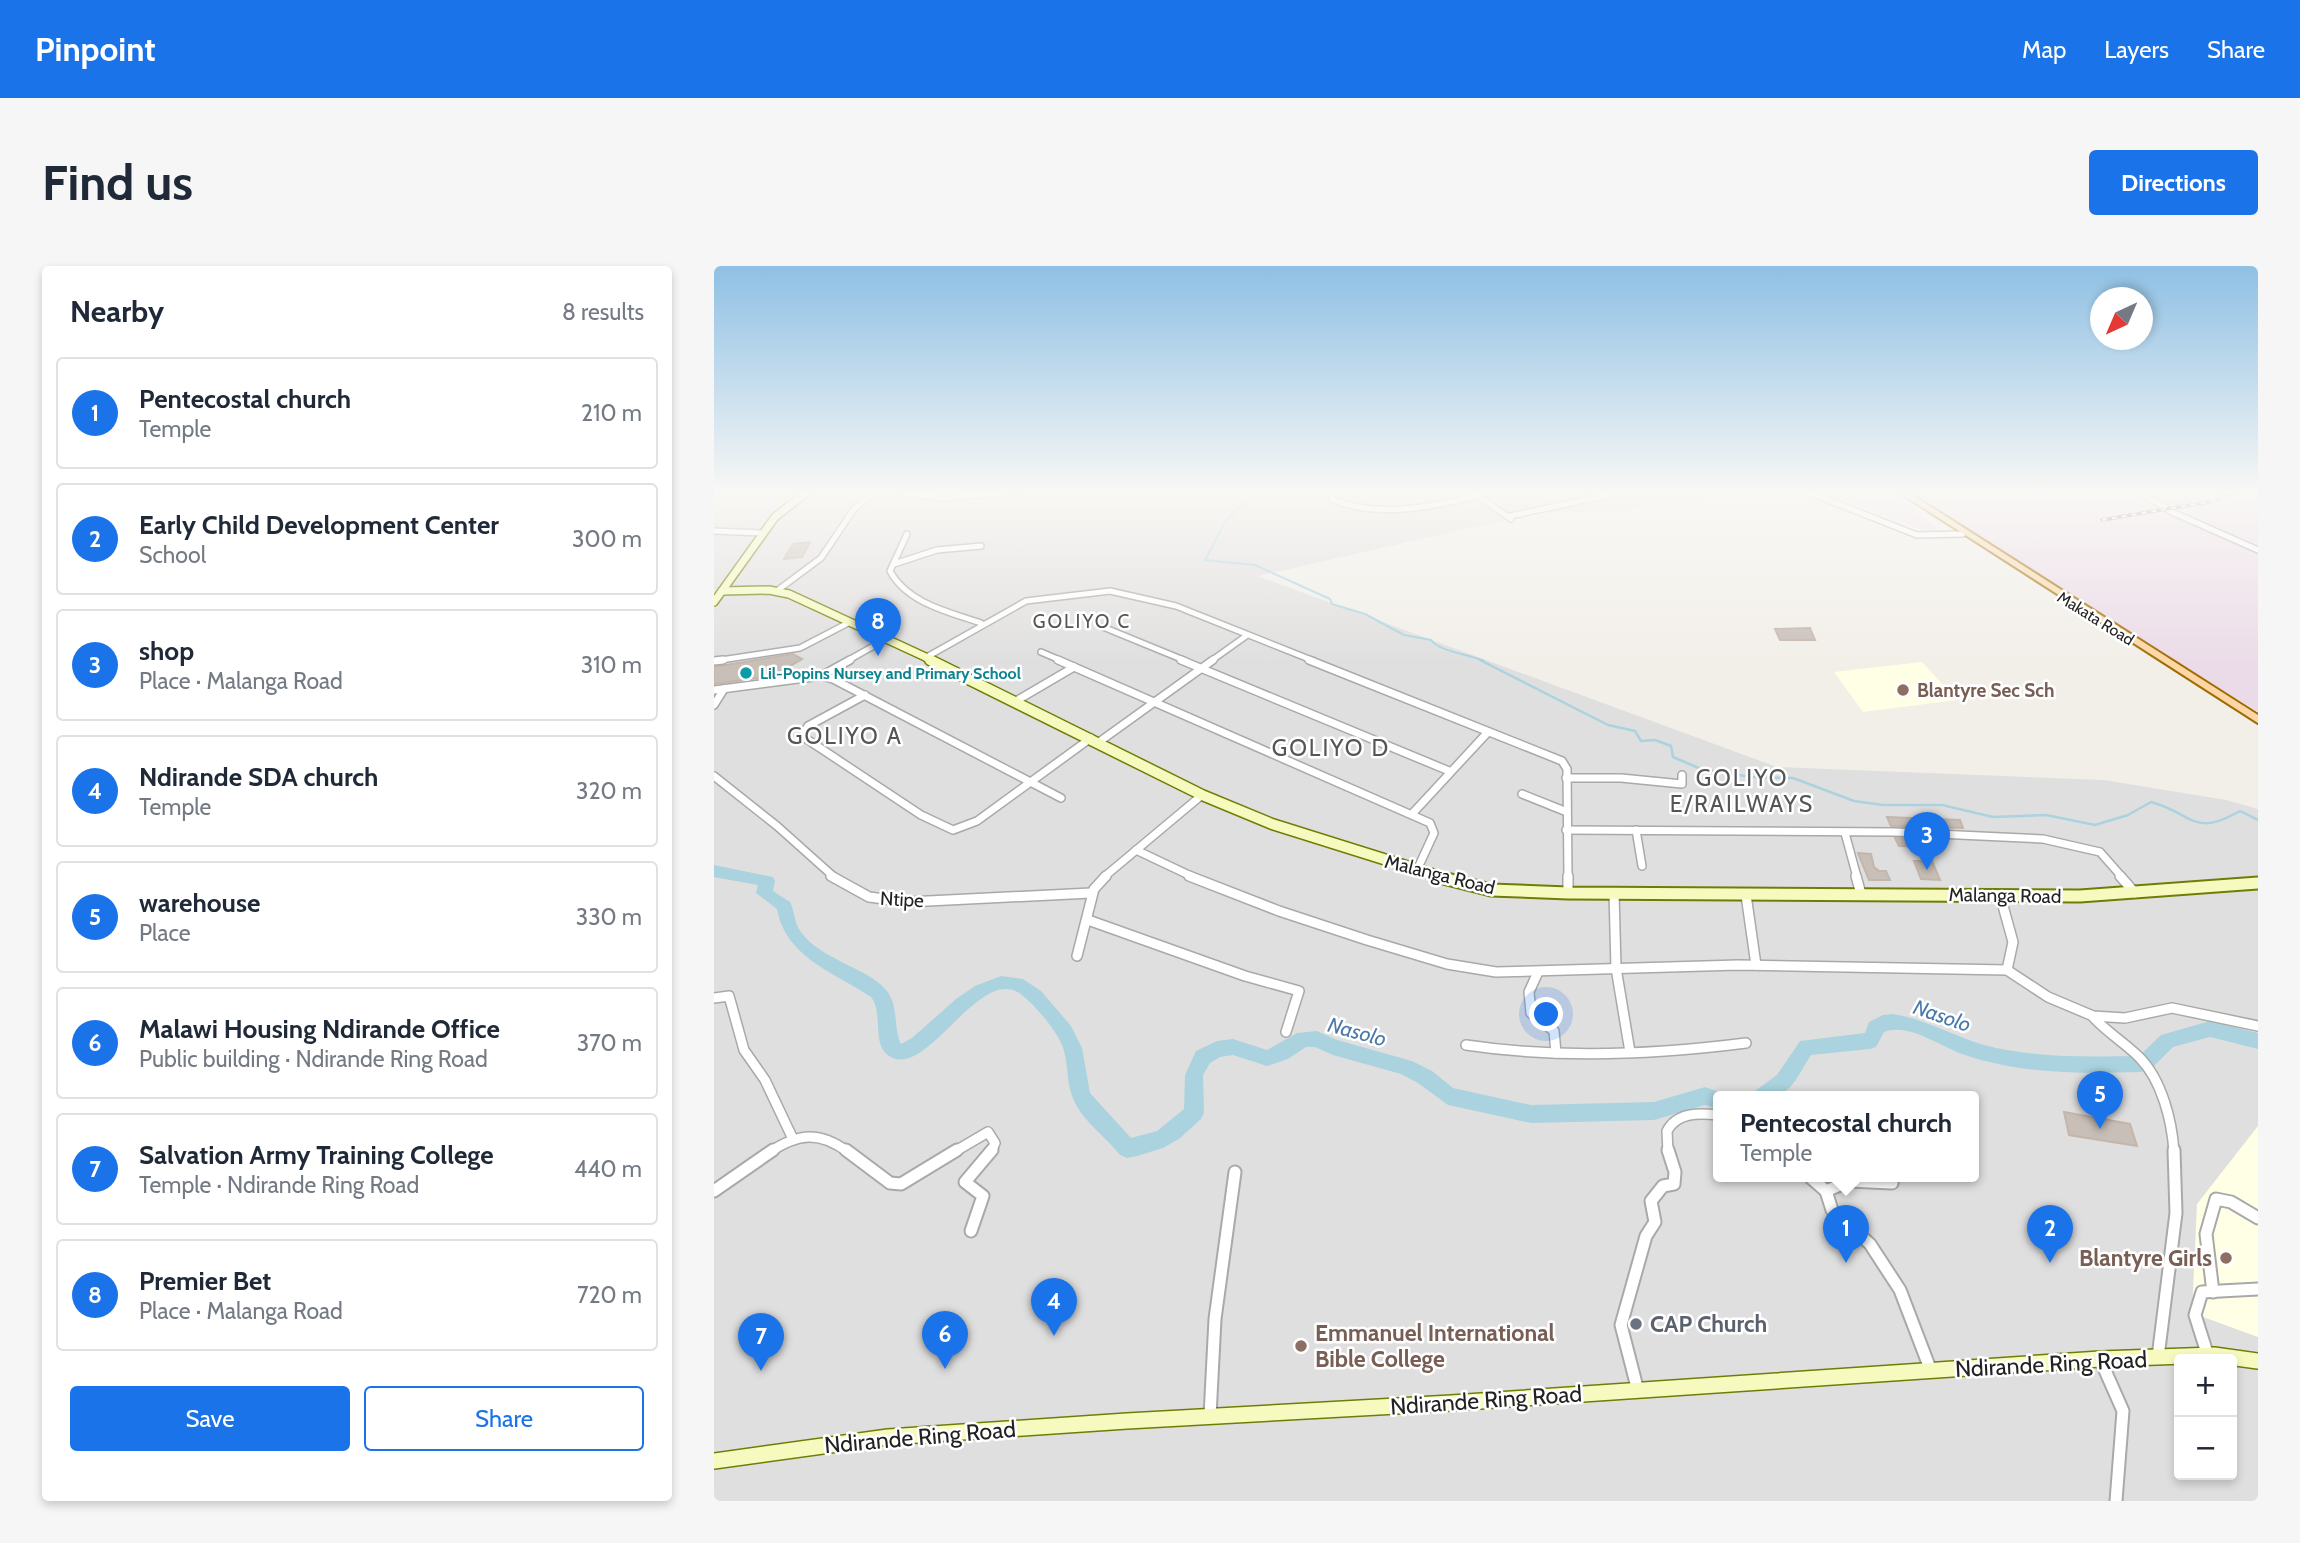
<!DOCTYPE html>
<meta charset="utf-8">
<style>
body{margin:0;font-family:Cabin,sans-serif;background:#f6f6f7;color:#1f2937}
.controls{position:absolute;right:21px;bottom:21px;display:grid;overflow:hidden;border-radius:7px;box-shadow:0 4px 10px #0003}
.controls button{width:63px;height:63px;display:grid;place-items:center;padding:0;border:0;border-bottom:2px solid #e0e1e3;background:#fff;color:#1f2937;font:35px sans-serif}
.compass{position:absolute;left:1376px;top:21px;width:63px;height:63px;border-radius:50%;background:#fff;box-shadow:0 4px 10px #0003;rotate:224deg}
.you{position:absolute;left:833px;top:749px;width:24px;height:24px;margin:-18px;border:5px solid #fff;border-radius:50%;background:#1a73e8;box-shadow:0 0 0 10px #1a73e833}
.badge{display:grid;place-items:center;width:46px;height:46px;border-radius:50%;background:#1a73e8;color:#fff;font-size:23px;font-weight:700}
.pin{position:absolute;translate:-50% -58px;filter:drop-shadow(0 2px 4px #0008)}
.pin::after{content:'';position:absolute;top:37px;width:24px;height:21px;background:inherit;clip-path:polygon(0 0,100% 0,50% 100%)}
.popup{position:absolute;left:999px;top:825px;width:266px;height:91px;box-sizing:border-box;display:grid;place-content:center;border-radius:7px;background:#fff;filter:drop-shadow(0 2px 5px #0005);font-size:23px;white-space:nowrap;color:#747a83}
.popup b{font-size:26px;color:#1f2937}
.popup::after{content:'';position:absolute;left:50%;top:100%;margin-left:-14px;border:14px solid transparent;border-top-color:#fff}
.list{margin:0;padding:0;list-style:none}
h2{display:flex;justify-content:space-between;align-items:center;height:91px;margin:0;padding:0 28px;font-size:30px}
h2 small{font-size:23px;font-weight:400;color:#747a83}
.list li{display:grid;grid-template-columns:46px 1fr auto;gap:21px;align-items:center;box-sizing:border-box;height:112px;margin:0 14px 14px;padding:0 14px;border:2px solid #e0e1e3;border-radius:7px}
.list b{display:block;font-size:26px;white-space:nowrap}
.list p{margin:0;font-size:23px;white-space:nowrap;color:#747a83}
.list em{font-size:23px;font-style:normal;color:#747a83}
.actions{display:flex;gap:14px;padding:21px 28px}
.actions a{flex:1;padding:16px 0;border:2px solid #1a73e8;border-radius:7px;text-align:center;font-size:24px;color:#1a73e8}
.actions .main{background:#1a73e8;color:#fff}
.map{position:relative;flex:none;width:1544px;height:1235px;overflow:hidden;border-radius:7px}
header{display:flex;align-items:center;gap:42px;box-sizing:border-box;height:98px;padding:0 35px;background:#1a73e8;color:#fff}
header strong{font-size:33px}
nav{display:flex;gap:38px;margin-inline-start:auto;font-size:24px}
.intro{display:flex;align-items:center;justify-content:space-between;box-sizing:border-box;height:168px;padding:0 42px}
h1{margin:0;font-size:49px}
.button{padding:18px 32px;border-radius:7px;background:#1a73e8;color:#fff;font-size:24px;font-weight:700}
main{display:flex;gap:42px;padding:0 42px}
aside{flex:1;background:#fff;border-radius:7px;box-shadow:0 4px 10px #0003}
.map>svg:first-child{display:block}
.residential{fill:#e0dfdf;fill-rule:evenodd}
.industrial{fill:#ebdbe8}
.education{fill:#ffffe5}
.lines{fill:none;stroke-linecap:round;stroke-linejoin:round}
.stream-far1{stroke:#aad3df;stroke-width:2}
.stream{stroke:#aad3df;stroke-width:2.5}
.river{fill:#aad3df;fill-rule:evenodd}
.building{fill:#c7bfb8;stroke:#c4b6ab;stroke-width:2}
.street-far3-casing{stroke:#a9a9a9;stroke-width:8}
.street-far2-casing{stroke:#a9a9a9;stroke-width:10}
.street-far1-casing{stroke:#a9a9a9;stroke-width:12}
.street-casing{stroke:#a9a9a9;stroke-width:15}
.secondary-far3-casing{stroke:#707d05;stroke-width:10}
.secondary-far2-casing{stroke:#707d05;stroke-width:13}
.secondary-far1-casing{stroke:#707d05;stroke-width:15}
.secondary-casing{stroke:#707d05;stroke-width:18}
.primary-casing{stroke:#a06b00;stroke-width:4}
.street-far3{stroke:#fff;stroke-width:5}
.street-far2{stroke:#fff;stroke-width:7}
.street-far1{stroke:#fff;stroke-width:9}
.street{stroke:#fff;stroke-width:11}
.secondary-far3{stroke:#f7fabf;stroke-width:7}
.secondary-far2{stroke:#f7fabf;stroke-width:10}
.secondary-far1{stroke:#f7fabf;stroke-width:11}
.secondary{stroke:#f7fabf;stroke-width:15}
.primary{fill:#fcd6a4;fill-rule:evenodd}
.rail-casing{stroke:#707070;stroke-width:3.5}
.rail{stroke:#fff;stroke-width:2;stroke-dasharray:5;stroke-linecap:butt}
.culture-dot{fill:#0f9aa8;stroke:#fff;stroke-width:2.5}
.education-dot{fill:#8d6e63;stroke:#fff;stroke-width:2.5}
.worship-dot{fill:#6b7280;stroke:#fff;stroke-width:2.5}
.labels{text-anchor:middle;stroke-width:5;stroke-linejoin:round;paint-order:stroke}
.far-street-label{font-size:16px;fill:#222;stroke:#fff}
.far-culture-label{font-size:16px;font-weight:bold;fill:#0d838f;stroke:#fff;text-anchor:start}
.far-quarter-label{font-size:19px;letter-spacing:2px;fill:#555;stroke:#fff}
.education-label{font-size:19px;font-weight:bold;fill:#785e54;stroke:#fff;text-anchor:start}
.street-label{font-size:19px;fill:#222;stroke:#fff}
.water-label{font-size:21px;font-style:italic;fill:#4a7aab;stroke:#fff}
.quarter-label{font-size:23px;letter-spacing:2px;fill:#555;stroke:#fff}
.near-education-label{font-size:23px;font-weight:bold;fill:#785e54;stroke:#fff;text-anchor:end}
.near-worship-label{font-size:23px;font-weight:bold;fill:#5b616d;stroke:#fff;text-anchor:start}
.near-street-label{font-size:23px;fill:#222;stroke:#fff}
</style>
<header>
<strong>Pinpoint</strong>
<nav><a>Map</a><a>Layers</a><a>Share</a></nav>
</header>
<div class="intro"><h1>Find us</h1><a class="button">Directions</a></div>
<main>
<aside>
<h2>Nearby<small>8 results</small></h2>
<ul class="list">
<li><span class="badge">1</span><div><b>Pentecostal church</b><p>Temple</p></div><em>210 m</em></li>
<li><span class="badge">2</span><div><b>Early Child Development Center</b><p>School</p></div><em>300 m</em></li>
<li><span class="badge">3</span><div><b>shop</b><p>Place · Malanga Road</p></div><em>310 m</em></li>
<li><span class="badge">4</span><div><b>Ndirande SDA church</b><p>Temple</p></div><em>320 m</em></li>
<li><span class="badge">5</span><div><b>warehouse</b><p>Place</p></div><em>330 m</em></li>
<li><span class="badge">6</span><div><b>Malawi Housing Ndirande Office</b><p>Public building · Ndirande Ring Road</p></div><em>370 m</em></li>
<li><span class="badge">7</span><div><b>Salvation Army Training College</b><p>Temple · Ndirande Ring Road</p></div><em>440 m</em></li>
<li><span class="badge">8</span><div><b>Premier Bet</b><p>Place · Malanga Road</p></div><em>720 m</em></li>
</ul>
<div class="actions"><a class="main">Save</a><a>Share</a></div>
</aside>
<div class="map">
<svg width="1544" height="1235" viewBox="0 0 1544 1235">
<rect width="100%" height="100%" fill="#f2efe9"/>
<!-- residential -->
<path class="residential" d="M0 225H1013L977 237 867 247H823L544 310 1063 501 1390 514 1512 534 1544 543V1235H0ZM1004 831H1260V911H1004ZM1465 1093H1518V1209H1465Z"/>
<!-- industrial -->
<g class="industrial">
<path d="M1106 225H1178L1224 263 1214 266Z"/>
<path d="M1198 225H1544V446L1253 267Z"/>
</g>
<!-- education -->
<g class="education">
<path d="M1208 396 1243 434 1149 446 1120 406Z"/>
<path d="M1544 860V1071L1478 1047 1483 938Z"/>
</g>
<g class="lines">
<!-- stream-far1 -->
<path class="stream-far1" d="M534 225 532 237C510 248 503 274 491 294L541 299 616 333 618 338 651 348 690 369 717 374C724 385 754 388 770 395"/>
<!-- stream -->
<path class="stream" d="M766 394 894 459 921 465 927 475 941 474 957 480 959 491 987 503 1037 511 1079 512 1140 535 1169 539H1228L1279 551 1332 549 1381 559 1414 549 1437 536C1481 548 1478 572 1526 545L1544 554"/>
<!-- river -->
<g class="river">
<path d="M0 599 59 611 61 615 59 625 76 636C81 646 80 657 87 666 108 695 154 701 173 725 185 741 179 761 187 778L198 772 242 733 261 720 287 710 309 713 327 725 357 760 368 782 376 827 417 872 443 865 470 843 471 809 482 785 503 775 519 773 553 784 583 767 603 765 623 774 698 795 718 805 739 822 817 839 940 836 991 821 1011 828 1012 831H1004V843L991 839 940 854 817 857 734 839 704 817 687 808 619 789 601 781H592L574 793 553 800 519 789 506 791 496 797 489 809 490 847 487 853 465 873 449 882 423 890 413 892 406 889C392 871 371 857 361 837 352 819 355 803 350 785 347 769 319 736 305 727 264 701 212 815 175 790 157 778 170 747 157 731 120 706 72 692 63 643L42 627 44 619 0 611Z"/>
<path d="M1179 748C1212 753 1239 770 1270 779 1320 792 1374 791 1425 790L1447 769 1496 755 1544 767V783L1496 771 1459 781 1437 803 1427 806C1368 808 1307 808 1251 789 1227 781 1195 756 1170 766L1162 781 1156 783 1097 789C1077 820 1079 831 1039 831L1041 825 1063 809 1086 775 1151 767 1155 756 1169 749Z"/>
</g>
</g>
<!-- building -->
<g class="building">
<path d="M96 276 88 291 70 293 79 278Z"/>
<path d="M1096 362 1101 374H1066L1061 363Z"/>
<path d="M79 388 88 393 59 410 0 418V401Z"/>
<path d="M1173 551 1246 554 1249 562 1177 560Z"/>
<path d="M1181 572 1213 574 1216 581 1185 580Z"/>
<path d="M1144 587 1157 588 1160 601 1165 605H1172L1176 614H1155Z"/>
<path d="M1200 595H1218L1226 614 1207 613Z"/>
<path d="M1350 846 1416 858 1423 880 1355 869Z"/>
</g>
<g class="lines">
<defs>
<g id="street-far3">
<path d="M177 225 228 232 309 225"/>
<path d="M617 225 618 234C667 252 715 241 764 230L763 225"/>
<path d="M1091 225 1203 269 1249 268"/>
<path d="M1423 225 1458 246 1544 284"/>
<path d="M0 230 8 225"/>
<path d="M764 230 797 253"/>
<path d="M796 250 894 229"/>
<path d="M0 265 48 267"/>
<path d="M193 268 176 305C193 337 235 346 267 357"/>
<path d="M180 298 223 284 267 280"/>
<path d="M64 324 107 292 140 243 161 225"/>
<path d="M389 361 472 395"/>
<path d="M327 386 348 395"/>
<path d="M211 392 312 335 396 325 462 340 600 395"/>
<path d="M0 395 86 382 136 356"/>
<path d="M133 395 172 373"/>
<path d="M497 395 532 370"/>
</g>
<g id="street-far2">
<path d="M344 394 716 557 720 567 703 604"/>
<path d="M467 394 735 505"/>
<path d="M595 394 848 495 853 503 854 611"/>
<path d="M0 395 9 394"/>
<path d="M107 410 136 394"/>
<path d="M0 424 107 410 119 413 347 532"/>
<path d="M151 429 94 460 88 470 207 549 239 564 263 555 377 472"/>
<path d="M302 435 360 401"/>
<path d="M0 439 10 423"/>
<path d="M385 476 499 394"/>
<path d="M0 510 63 560 120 611"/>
<path d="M852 512H907L968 518V509"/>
<path d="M808 528 853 546"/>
<path d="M698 548 774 466"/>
<path d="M852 564 1181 566 1329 573 1386 586 1408 611"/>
<path d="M922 564 928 600"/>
<path d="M1131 567 1143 611"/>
<path d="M422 584 479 611"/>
<path d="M390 611 488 529"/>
</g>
<g id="street-far1">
<path d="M117 610 155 631 194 636 377 627"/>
<path d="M475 610 565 645 653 674 733 698 782 706 1024 699 1293 704 1299 676 1286 629"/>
<path d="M854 610V627"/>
<path d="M1142 610 1147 628"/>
<path d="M1406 610 1421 627"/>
<path d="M900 627 902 702 916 786"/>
<path d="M1032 629 1042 699"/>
<path d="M374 654 531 710 585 725 572 766"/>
<path d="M363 690 380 623 392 610"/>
<path d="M1293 704 1334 731 1379 750 1411 752 1458 742 1544 760"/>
<path d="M824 706 815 726 817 747 840 765 842 787"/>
<path d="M0 732 15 730 30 784 51 814 78 871"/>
<path d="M1380 752C1394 767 1411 777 1425 791 1448 814 1458 855 1460 886"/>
<path d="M752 779C845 793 938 789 1032 777"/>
<path d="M56 886C84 867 106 865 134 886"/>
<path d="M240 886 274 866 281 877 277 886"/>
<path d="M954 886 953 865C963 846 985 847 1004 849"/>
</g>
<g id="street">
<path d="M132 884 176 917 187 918 243 884"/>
<path d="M1096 911 1112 925 1118 944 1156 978 1186 1024 1217 1105"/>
<path d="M0 925 59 884"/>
<path d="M1112 925 1135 915 1178 917 1179 911"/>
<path d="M257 965 269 930 251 916 278 884"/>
<path d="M1499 1026 1492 968 1502 933 1517 936 1544 952"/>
<path d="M1494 1090 1481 1049 1488 1026 1544 1023"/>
<path d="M1444 1091 1462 947 1460 884"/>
<path d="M1386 1093 1409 1145 1402 1235"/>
<path d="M924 1125 907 1059 932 970 941 956 937 935 949 920 960 918 961 906 954 884"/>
<path d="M496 1150 501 1053 521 906"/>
</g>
<g id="secondary-far3">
<path d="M8 325 55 324 75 328 220 395"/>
<path d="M0 336 61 251 94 225"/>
</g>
<path id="secondary-far2" d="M216 394 488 529 558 558 727 611"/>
<path id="secondary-far1" d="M721 610 777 624 854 627 1366 630 1544 617"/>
<path id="secondary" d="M0 1195 174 1171 413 1155 737 1137 1386 1093 1500 1089 1544 1095"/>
<path id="primary" d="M1183 225H1192L1544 449V457Z"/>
</defs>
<!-- street-far3 casing -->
<use href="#street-far3" class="street-far3-casing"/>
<!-- street-far2 casing -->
<use href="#street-far2" class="street-far2-casing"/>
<!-- street-far1 casing -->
<use href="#street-far1" class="street-far1-casing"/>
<!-- street casing -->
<use href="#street" class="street-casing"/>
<!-- secondary-far3 casing -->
<use href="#secondary-far3" class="secondary-far3-casing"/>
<!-- secondary-far2 casing -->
<use href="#secondary-far2" class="secondary-far2-casing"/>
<!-- secondary-far1 casing -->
<use href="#secondary-far1" class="secondary-far1-casing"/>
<!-- secondary casing -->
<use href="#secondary" class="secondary-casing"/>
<!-- primary casing -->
<use href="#primary" class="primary-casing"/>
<!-- street-far3 -->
<use href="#street-far3" class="street-far3"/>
<!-- street-far2 -->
<use href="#street-far2" class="street-far2"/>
<!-- street-far1 -->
<use href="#street-far1" class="street-far1"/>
<!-- street -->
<use href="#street" class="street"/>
<!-- secondary-far3 -->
<use href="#secondary-far3" class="secondary-far3"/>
<!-- secondary-far2 -->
<use href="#secondary-far2" class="secondary-far2"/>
<!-- secondary-far1 -->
<use href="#secondary-far1" class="secondary-far1"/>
<!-- secondary -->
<use href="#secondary" class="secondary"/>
<!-- primary -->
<use href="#primary" class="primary"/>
<defs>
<path id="rail" d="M1388 254 1500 235 1524 225"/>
</defs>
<!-- rail casing -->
<use href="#rail" class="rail-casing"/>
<!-- rail -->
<use href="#rail" class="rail"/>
</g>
<!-- sky -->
<linearGradient id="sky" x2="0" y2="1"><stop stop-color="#8fc0e4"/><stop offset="0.57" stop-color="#f9f8f5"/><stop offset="1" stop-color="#f9f8f5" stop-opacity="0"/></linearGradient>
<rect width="1544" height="398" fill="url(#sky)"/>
<!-- markers -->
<circle class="culture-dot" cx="32" cy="407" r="7"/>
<g class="education-dot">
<circle cx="1189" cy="424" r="7"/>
<circle cx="1512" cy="992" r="7"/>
<circle cx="587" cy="1080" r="7"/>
</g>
<circle class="worship-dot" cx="922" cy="1058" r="7"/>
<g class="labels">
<!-- far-street labels -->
<g class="far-street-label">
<text transform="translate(1382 352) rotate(32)" y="6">Makata Road</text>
</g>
<!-- far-culture labels -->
<g class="far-culture-label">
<text x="46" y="413">Lil-Popins Nursey and Primary School</text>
</g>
<!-- far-quarter labels -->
<g class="far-quarter-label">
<text x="368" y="362">GOLIYO C</text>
</g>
<!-- education labels -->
<g class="education-label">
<text x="1203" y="431">Blantyre Sec Sch</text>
</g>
<!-- street labels -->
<g class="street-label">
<text transform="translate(726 608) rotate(14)" y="7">Malanga Road</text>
<text transform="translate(1291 629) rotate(1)" y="7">Malanga Road</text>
<text transform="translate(188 633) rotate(3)" y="7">Ntipe</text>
</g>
<!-- water labels -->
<g class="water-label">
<text transform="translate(1228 750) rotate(19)" y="7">Nasolo</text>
<text transform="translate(643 766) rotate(15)" y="7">Nasolo</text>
</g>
<!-- quarter labels -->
<g class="quarter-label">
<text x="131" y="478">GOLIYO A</text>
<text x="617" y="490">GOLIYO D</text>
<text x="1028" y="520">GOLIYO<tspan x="1028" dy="26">E/RAILWAYS</tspan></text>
</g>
<!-- near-education labels -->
<g class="near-education-label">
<text x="1498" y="1000">Blantyre Girls</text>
<text x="601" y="1075" text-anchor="start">Emmanuel International<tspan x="601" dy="26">Bible College</tspan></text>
</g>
<!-- near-worship labels -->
<g class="near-worship-label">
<text x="936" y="1066">CAP Church</text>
</g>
<!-- near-street labels -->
<g class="near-street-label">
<text transform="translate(1337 1098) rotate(-3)" y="8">Ndirande Ring Road</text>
<text transform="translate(772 1134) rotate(-4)" y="8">Ndirande Ring Road</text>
<text transform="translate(206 1171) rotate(-5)" y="8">Ndirande Ring Road</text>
</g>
</g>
</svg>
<div class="controls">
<button>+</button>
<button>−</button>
</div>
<svg class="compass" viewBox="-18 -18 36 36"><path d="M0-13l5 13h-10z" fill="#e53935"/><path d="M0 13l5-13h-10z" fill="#747a83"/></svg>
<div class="you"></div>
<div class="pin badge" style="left:1132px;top:997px">1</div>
<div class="popup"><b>Pentecostal church</b>Temple</div>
<div class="pin badge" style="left:1336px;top:997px">2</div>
<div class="pin badge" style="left:1213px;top:604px">3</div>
<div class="pin badge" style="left:340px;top:1070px">4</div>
<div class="pin badge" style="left:1386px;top:863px">5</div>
<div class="pin badge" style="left:231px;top:1103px">6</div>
<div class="pin badge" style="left:47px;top:1105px">7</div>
<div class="pin badge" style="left:164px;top:390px">8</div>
</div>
</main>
